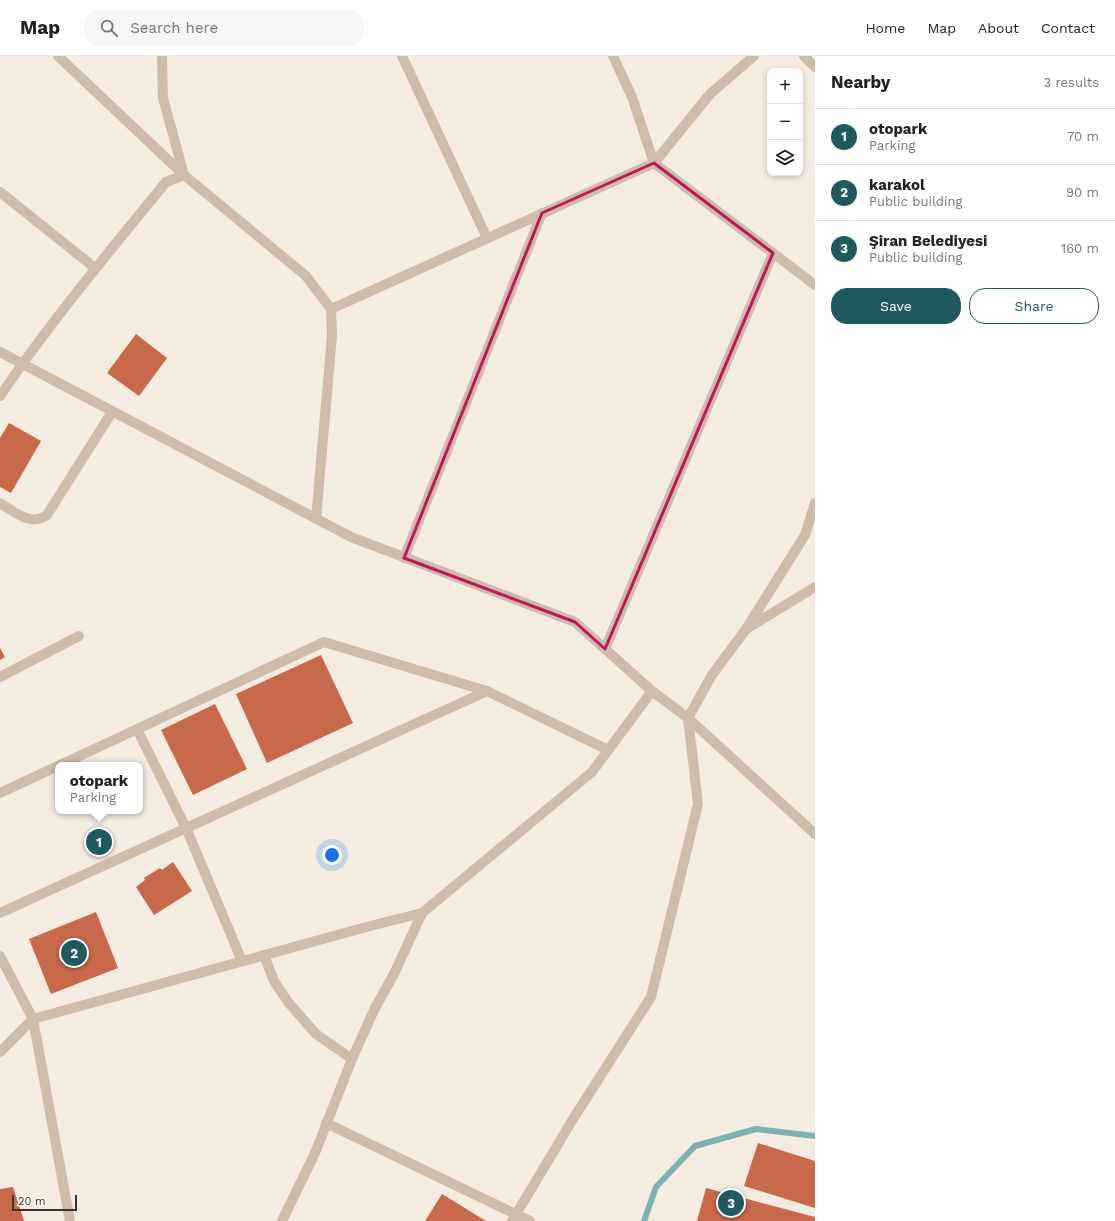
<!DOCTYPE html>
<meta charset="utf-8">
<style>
body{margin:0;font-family:"Work Sans",sans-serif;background:#f6f6f6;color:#222}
.controls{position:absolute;right:12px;top:12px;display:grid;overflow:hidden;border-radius:8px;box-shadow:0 2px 6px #0003}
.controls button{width:36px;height:36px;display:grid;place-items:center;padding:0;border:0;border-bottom:1px solid #e0e0e0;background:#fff;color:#222;font:20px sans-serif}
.scale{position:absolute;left:12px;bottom:10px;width:65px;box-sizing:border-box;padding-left:4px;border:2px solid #3b302b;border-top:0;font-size:11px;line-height:14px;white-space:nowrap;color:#3b302b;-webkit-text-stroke:3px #fbf5ee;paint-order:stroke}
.you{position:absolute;left:332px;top:799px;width:14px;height:14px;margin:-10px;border:3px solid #fff;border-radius:50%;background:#1a73e8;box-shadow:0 0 0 6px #1a73e833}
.badge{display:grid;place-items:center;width:26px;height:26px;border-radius:50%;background:#1f5a5e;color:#fff;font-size:13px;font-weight:700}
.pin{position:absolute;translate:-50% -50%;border:2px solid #fff;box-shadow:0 1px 4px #0006}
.popup{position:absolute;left:55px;top:706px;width:88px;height:52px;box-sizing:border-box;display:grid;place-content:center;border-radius:8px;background:#fff;filter:drop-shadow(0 1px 3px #0005);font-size:13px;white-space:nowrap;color:#767676}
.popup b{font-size:15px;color:#222}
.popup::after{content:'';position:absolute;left:50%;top:100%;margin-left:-8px;border:8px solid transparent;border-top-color:#fff}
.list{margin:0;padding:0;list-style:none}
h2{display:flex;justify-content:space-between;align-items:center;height:52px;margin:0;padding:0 16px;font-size:17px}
h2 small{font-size:13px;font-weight:400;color:#767676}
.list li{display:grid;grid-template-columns:26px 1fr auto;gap:12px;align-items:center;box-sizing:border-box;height:56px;padding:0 16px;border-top:1px solid #e0e0e0}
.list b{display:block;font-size:15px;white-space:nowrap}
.list p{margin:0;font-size:13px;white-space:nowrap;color:#767676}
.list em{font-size:13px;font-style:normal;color:#767676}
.actions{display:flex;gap:8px;padding:12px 16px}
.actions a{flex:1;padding:9px 0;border:1px solid #1f5a5e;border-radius:16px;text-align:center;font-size:14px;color:#1f5a5e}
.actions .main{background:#1f5a5e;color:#fff}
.icon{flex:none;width:22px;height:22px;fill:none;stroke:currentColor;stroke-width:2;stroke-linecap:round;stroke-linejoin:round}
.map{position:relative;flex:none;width:815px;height:1165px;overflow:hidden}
header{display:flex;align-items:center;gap:24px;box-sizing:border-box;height:56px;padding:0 20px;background:#fff;border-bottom:1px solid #e0e0e0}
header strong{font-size:19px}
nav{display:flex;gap:22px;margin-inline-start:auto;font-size:14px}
.search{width:280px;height:36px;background:#f6f6f6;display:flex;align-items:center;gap:10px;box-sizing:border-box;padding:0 14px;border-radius:16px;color:#767676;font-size:15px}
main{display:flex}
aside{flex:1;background:#fff}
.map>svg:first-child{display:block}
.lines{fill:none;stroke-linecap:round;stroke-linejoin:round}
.stream{stroke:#7fb0b2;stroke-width:6}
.building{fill:#c8694b}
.minor{stroke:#cdbbac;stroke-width:10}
.marked{fill:none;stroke:#c2185b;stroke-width:3;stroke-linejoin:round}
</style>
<header>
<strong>Map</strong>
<div class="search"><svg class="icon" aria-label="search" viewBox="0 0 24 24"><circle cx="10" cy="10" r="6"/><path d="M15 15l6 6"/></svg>Search here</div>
<nav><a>Home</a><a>Map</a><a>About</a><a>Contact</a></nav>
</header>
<main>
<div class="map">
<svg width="815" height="1165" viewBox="0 0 815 1165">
<rect width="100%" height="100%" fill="#f4ebe1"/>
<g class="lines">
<!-- stream -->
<path class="stream" d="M644 1165 656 1131 695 1090 756 1073 815 1080"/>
</g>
<!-- building -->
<g class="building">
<path d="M136 278 167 302 139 340 107 317Z"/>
<path d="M9 367 41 385 11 437 0 431V382Z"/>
<path d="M0 592 5 601 0 604Z"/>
<path d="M321 599 353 667 267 707 236 638Z"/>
<path d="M215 648 247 713 193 739 161 674Z"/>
<path d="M173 806 192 835 154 859 136 831 145 824 144 822 160 812 162 814Z"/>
<path d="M96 856 118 912 51 938 29 883Z"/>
<path d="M758 1087 815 1105V1152L744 1130Z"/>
<path d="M13 1131 24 1165H0V1133Z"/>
<path d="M706 1132 815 1161V1165H697Z"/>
<path d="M442 1138 486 1165H425Z"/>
</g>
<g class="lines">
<!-- minor -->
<g class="minor">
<path d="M58 0 184 119 306 220 331 253 332 279 316 463"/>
<path d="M402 0 487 182"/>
<path d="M613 0 632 41 654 107"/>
<path d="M804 0 815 11"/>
<path d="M654 107 710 38 754 0"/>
<path d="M0 136 95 212"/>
<path d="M331 253 654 107 815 229"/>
<path d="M0 296 351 481 575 566 652 635 688 662 815 778"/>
<path d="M0 340C51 265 109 196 166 126L184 119 163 42 162 0"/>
<path d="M0 447C15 456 31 471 47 459L112 356"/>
<path d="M404 502 542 157"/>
<path d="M748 572 815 531"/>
<path d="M605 593 773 197"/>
<path d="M0 621 79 580"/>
<path d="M137 673 186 772 242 905"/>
<path d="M60 709 324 586 487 635 608 694"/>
<path d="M0 737 58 710"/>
<path d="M0 857 487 635"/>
<path d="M264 899 274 925 288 946 316 978 352 1003"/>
<path d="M0 900 33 963 70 1165"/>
<path d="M0 996 33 963 370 870 422 857 592 716 652 635"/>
<path d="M326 1067 530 1165"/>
<path d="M282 1165 315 1097 352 1003 375 952 394 918 422 857"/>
<path d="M512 1165 573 1063 651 941 698 748 688 662 712 619 746 573 805 479 815 447"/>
</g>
</g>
<!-- marked area -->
<path class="marked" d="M654 107 773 197 605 593 575 566 404 502 542 157Z"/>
</svg>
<div class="controls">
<button>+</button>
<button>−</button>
<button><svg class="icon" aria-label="layers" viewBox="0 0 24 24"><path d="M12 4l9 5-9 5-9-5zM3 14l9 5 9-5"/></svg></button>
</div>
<div class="scale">20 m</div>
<div class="you"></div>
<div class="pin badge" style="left:99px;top:786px">1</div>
<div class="popup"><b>otopark</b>Parking</div>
<div class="pin badge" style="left:74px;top:897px">2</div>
<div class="pin badge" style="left:731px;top:1147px">3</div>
</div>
<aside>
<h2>Nearby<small>3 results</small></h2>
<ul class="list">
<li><span class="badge">1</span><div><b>otopark</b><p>Parking</p></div><em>70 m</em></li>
<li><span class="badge">2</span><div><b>karakol</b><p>Public building</p></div><em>90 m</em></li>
<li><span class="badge">3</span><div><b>Şiran Belediyesi</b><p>Public building</p></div><em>160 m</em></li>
</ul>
<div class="actions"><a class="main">Save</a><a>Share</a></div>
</aside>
</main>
